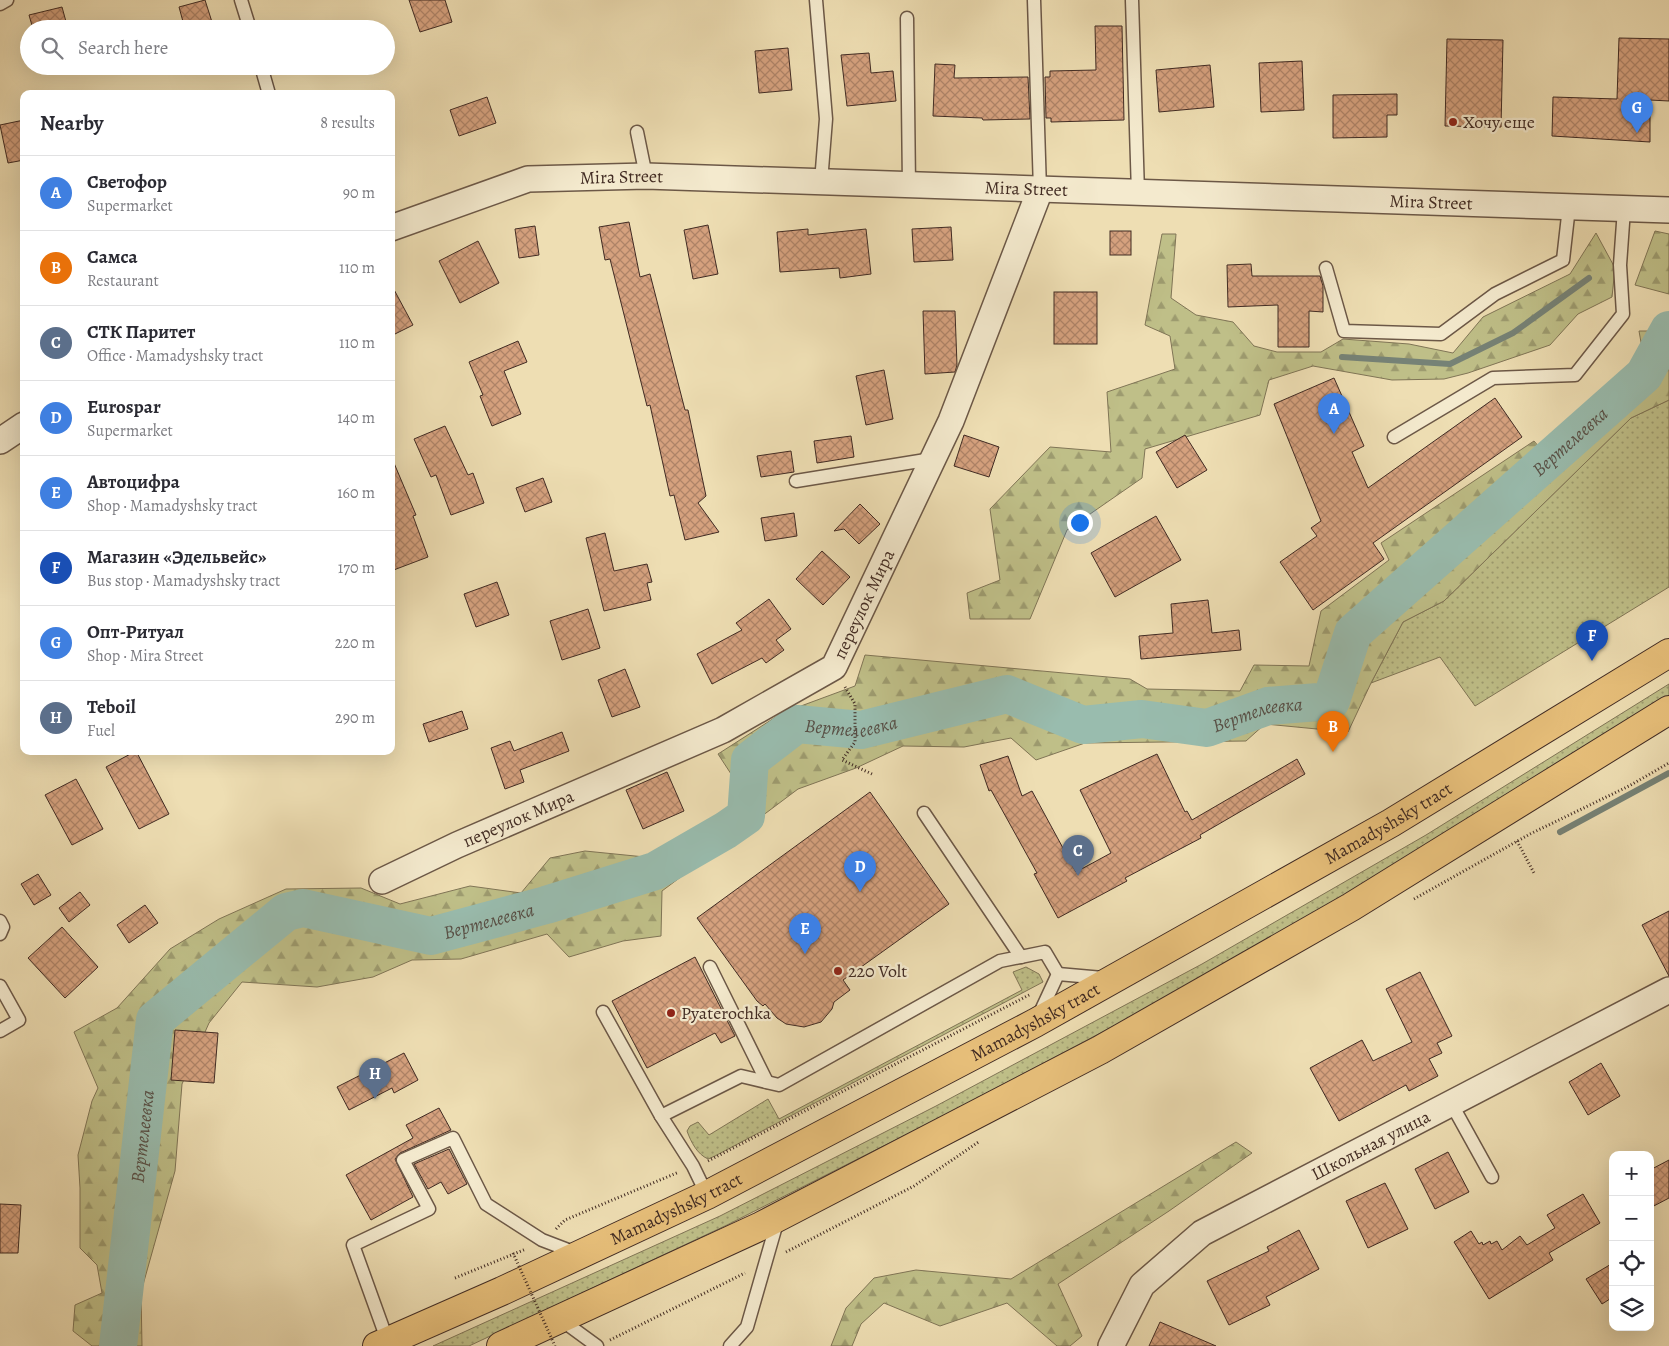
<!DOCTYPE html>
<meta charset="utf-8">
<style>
body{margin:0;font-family:Alegreya,serif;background:#f7f7f7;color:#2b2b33}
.controls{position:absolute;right:15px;bottom:15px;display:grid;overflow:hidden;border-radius:10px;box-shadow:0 5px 20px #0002}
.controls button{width:45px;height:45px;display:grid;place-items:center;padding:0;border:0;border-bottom:1px solid #e1e1e2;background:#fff;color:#2b2b33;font:25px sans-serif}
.you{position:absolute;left:1079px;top:522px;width:18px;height:18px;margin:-12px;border:4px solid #fff;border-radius:50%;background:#1a73e8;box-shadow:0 0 0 8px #1a73e833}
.badge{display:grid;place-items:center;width:32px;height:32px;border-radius:50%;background:#b45309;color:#fff;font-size:16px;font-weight:700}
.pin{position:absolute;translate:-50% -41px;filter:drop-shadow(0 1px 2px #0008)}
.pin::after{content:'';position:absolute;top:26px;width:18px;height:15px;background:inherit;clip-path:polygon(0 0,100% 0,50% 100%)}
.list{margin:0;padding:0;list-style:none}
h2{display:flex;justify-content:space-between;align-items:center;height:65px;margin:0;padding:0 20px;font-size:21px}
h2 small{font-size:16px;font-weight:400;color:#7c7c81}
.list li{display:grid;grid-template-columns:32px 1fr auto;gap:15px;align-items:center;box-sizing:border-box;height:75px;padding:0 20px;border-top:1px solid #e1e1e2}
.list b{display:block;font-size:19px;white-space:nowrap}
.list p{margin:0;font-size:16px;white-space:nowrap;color:#7c7c81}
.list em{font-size:16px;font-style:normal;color:#7c7c81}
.icon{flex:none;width:28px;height:28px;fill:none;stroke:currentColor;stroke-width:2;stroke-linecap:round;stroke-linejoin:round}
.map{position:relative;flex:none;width:1669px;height:1346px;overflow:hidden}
.search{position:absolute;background:#fff;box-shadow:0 5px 20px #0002;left:20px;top:20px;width:375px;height:55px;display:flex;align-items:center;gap:12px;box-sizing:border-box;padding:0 18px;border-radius:28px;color:#7c7c81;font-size:19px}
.panel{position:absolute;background:#fff;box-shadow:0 5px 20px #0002;left:20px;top:90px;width:375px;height:665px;border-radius:10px}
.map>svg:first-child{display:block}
.green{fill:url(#green-dots);stroke:#807556}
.forest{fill:url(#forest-firs);stroke:#807556}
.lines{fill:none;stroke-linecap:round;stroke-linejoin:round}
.stream{stroke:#768276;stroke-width:6}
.river{stroke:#99bcae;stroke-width:38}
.building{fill:url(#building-cross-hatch);stroke:#412b23}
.service-casing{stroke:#6c5847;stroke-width:15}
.minor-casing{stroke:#6c5847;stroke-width:28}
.primary-casing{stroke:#412b23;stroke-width:30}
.path{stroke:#412b23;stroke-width:3;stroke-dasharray:1 2.5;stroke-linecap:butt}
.service{stroke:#f4eace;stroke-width:12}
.minor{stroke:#f4eace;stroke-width:25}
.primary{stroke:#e7bf7a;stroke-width:28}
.path-bridge{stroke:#412b23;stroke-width:3;stroke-dasharray:1 2.5;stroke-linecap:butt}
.poi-dot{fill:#8f2418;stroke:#f4eace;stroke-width:2}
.labels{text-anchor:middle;stroke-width:4.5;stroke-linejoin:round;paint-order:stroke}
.poi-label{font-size:18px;fill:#412b23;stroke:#f4eace;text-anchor:start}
.street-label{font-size:18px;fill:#412b23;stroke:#f4eace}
.water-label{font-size:19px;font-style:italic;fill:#574f46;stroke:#f4eace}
</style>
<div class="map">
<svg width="1669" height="1346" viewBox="0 0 1669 1346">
<defs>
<pattern id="green-dots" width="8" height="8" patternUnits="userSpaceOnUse" patternTransform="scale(1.25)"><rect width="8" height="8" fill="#bfbf88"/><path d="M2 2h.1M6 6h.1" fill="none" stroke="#9d9b6f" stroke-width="1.8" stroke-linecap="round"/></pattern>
<pattern id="forest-firs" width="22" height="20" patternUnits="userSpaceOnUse" patternTransform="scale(1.25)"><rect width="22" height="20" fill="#bfbf88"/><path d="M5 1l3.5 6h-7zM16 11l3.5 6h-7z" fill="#9d9b6f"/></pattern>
<pattern id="building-cross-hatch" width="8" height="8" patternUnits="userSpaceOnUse" patternTransform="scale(1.25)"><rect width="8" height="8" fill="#d5a17e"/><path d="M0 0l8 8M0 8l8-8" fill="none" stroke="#ae8367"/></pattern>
</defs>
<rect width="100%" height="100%" fill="#eedeb3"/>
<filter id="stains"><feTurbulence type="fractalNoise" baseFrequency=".004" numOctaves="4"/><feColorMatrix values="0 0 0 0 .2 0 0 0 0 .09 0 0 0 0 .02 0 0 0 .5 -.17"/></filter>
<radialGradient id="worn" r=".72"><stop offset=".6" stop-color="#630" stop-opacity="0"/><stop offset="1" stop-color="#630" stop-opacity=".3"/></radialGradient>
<!-- green -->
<g class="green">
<path d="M1669 400V587L1475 706 1440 657 1371 683 1403 622 1444 601 1631 418Z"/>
<path d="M1669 684V698L1436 843 1214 973 945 1115 727 1225 469 1346H433L720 1216 936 1106 1202 964 1426 835Z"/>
<path d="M1026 967 1039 974 1043 982 715 1156 708 1159C697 1154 691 1142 687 1131L690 1126 698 1122 709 1135 768 1099 779 1119 1022 990 1013 972Z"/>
</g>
<!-- forest -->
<g class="forest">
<path d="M1655 231 1669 234V294L1635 285Z"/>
<path d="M1596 233 1615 268 1612 297 1578 314 1550 345 1468 373 1444 379 1392 380 1313 366 1269 380 1260 415 1145 449 1142 478 1067 530 1030 619H970L967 593 1000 580 990 509 1050 447 1111 452 1107 392 1175 369 1170 336 1145 325 1162 234H1176L1171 298 1196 315 1233 322 1254 346 1277 352H1321L1343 339 1409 344 1453 353 1483 317 1570 274Z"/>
<path d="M1639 331H1669V400L1631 418 1444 601 1403 622 1371 683 1348 732 1265 724 1246 741 1085 743 1036 760 1011 738 964 747 903 746 856 768 798 789 662 891 661 936 623 941 569 957 547 934 461 959 412 960 373 977 317 987 242 982 209 1023 182 1084 175 1171 141 1292 142 1346H92L73 1331 75 1305 102 1293 97 1265 80 1248V1188L78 1155 92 1101 98 1088 74 1032 117 1008 170 949 219 919 286 889 361 888 400 904 470 886 521 893 550 858 585 851 645 857 735 811V780L718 754 782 713 855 686 865 655 1130 679 1147 689 1240 691 1254 665 1309 666 1321 611 1389 560 1381 543 1534 441 1546 455 1645 365Z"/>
<path d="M1236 1142 1252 1153 1169 1211 1058 1284 1082 1336 1070 1346H1057L1007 1303 940 1326 884 1303 861 1324 852 1346H831L846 1308 874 1278 916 1270 1011 1279Z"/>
</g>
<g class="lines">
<!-- stream -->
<g class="stream">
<path d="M1342 357 1450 364 1513 333 1589 278"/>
<path d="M1560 832 1669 773"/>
</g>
<!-- river -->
<path class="river" id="s1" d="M118 1346 155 1020 286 912 303 908 431 936 546 905 655 871 726 830 746 816 750 760 797 724 861 730 1007 694 1083 725 1142 719 1207 728 1268 706 1331 701 1353 633 1644 375 1669 330"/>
</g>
<!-- building -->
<g class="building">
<path d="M205 0 212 22 185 29 179 7Z"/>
<path d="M409 0H445L452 22 420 32Z"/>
<path d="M62 7 68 29H33L29 15Z"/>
<path d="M1095 26H1122L1124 120 1051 122V118H1046L1045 77H1050V71L1096 70Z"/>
<path d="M1619 38 1669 39V101L1650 100V142L1552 136 1553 97 1617 99Z"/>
<path d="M1447 39 1503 40 1501 127 1445 126Z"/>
<path d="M788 48 792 90 759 93 755 51Z"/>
<path d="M869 53 871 73 893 71 896 101 847 106 841 55Z"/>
<path d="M1302 61 1304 110 1261 112 1259 63Z"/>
<path d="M935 64 955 65 954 78 1028 77 1030 119 983 120 982 118 933 116Z"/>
<path d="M1210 65 1214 107 1159 112 1156 70Z"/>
<path d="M1397 94V115H1387V137L1333 138V95Z"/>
<path d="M487 97 496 123 459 136 450 110Z"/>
<path d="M24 120V160L8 163 0 125Z"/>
<path d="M629 222 640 277 650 274 685 410H688L706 496 698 503 719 532 685 540 674 495 670 496 650 405 647 406 610 259 605 260 599 227Z"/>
<path d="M708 225 718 274 693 279 684 230Z"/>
<path d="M535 226 539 255 519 258 515 229Z"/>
<path d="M951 227 953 260 914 262 912 229Z"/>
<path d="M808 229V235L866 229 871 274 840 278 839 268 780 272 777 232Z"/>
<rect x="1110" y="231" width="21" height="24"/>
<path d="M478 241 499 283 460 303 439 261Z"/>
<path d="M1251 264 1252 276H1320L1323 286V312L1309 311V347H1278V305L1228 307 1227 265Z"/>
<path d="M391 284 413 325 391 336Z"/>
<rect x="1054" y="292" width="43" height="52"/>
<path d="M923 311H955L957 365 955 372 925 374Z"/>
<path d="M518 341 527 362 504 371 521 414 492 426 480 396 483 395 469 362Z"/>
<path d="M884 370 893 419 866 425 856 376Z"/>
<path d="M1334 378 1364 446 1352 452 1368 488 1495 398 1522 437 1373 543 1384 559 1313 610 1280 562 1317 536 1311 528 1321 521 1274 404Z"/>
<path d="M445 426 468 475 473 473 484 503 451 515 436 475 431 477 414 439Z"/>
<path d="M964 435 999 447 989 477 954 466Z"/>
<path d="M1185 435 1207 470 1177 488 1156 452Z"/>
<path d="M851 436 854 457 817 463 814 441Z"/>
<path d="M791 451 794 472 761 477 757 456Z"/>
<path d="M391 456 416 515 413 516 428 557 391 571Z"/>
<path d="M543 478 552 502 525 512 516 488Z"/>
<path d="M860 504 880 524 859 544 844 529 834 531Z"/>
<path d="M794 513 797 536 765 541 761 518Z"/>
<path d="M1156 516 1181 560 1115 597 1091 553Z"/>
<path d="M605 533 614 571 647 564 652 582 647 583 651 600 604 611 586 538Z"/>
<path d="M822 551 850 577 823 605 796 579Z"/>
<path d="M497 582 509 615 476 627 464 594Z"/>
<path d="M769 599 791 629 776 640 784 650 766 663 762 658 712 684 697 654 742 630 736 623Z"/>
<path d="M1208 600 1212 633 1239 630 1241 650 1141 659 1139 636 1173 633 1171 604Z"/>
<path d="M588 609 600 648 562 660 550 621Z"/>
<path d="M625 669 640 707 612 717 598 680Z"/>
<path d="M462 711 468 729 429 742 423 724Z"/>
<path d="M562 732 569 751 520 770 524 782 505 789 491 748 510 741 514 751Z"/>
<path d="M136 751 169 814 139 829 106 767Z"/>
<path d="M1157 754 1185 812 1187 811 1192 820 1297 759 1305 774 1200 835 1201 838 1125 878 1127 881 1058 918 1034 874 1037 873 991 790 989 791 980 765 1008 756 1022 796 1032 791 1076 872 1111 853 1080 790Z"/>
<path d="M667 772 684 811 643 829 626 790Z"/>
<path d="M76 779 103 829 72 845 45 795Z"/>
<path d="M870 792 949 904 843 980 850 990 834 1002 832 1009 821 1022 804 1027 786 1024 777 1018 765 1004 763 1006 757 1001 697 918Z"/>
<path d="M38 874 51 895 34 905 21 884Z"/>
<path d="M80 892 90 905 69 922 59 908Z"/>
<path d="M145 905 158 923 129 943 117 925Z"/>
<path d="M1669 911V976L1642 925Z"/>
<path d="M62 927 98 967 65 998 28 958Z"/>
<path d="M695 957 735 1036 721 1043 715 1033 647 1068 612 1001Z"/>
<path d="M1420 972 1452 1036 1437 1043 1442 1053 1429 1059 1438 1076 1409 1091 1406 1085 1339 1121 1310 1068 1362 1040 1373 1061 1412 1042 1386 989Z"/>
<path d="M175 1030 218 1033 214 1083 171 1080Z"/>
<path d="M404 1053 418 1080 394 1093 392 1088 349 1110 337 1087Z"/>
<path d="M1601 1063 1620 1096 1588 1115 1569 1082Z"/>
<path d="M439 1108 451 1130 400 1153 395 1159 413 1197 371 1220 346 1175 413 1138 406 1125Z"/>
<path d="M449 1149 467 1184 448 1194 441 1182 428 1189 414 1164Z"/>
<path d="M1448 1152 1469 1192 1435 1209 1415 1169Z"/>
<path d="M1669 1160V1198L1650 1208V1170Z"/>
<path d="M1385 1183 1408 1229 1368 1248 1346 1201Z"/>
<path d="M1583 1194 1600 1223 1549 1253 1553 1260 1489 1299 1454 1242 1471 1231 1479 1244 1482 1242 1483 1245 1490 1241 1491 1244 1497 1241 1502 1250 1520 1236 1527 1245 1555 1228 1547 1215Z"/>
<path d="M0 1204 21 1205 18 1253H0Z"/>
<path d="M1299 1230 1319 1269 1266 1297 1270 1305 1229 1325 1207 1281 1269 1251 1267 1247Z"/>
<path d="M1613 1263V1297L1602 1304 1586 1279Z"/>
<path d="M1160 1322 1216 1346H1149Z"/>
</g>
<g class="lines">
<defs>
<g id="service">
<path d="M241 0 250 29"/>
<path d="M816 0 826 119 821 182"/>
<path d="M1034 0 1040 190"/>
<path d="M1132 0 1138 193"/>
<path d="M0 4 7 0"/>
<path d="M907 18 909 186"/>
<path d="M261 66 269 94"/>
<path d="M637 132 646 176"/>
<path d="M1326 268 1344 331 1441 334 1495 294 1563 260 1569 207"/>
<path d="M1394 437 1493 378 1575 375 1623 314 1620 265 1624 209"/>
<path d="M796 481 932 459"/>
<path d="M924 813 1021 957"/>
<path d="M0 921 3 927 0 934"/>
<path d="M710 967 767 1082"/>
<path d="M1058 974 1103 978"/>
<path d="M0 986 19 1020 0 1031"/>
<path d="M603 1012 661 1116 693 1166 707 1195"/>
<path d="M1039 1015 1058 974"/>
<path d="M1451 1103 1492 1177"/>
<path d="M661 1116 741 1076 779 1085 1000 961 1045 952 1058 974"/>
<path d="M560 1319 597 1346"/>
<path d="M388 1342 353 1245 429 1209 403 1160 453 1138 486 1204 542 1240 576 1253"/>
<path d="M730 1346 747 1327 778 1219"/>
</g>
<g id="minor">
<path id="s2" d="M391 228 528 179 646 176 1669 210"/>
<path d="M0 441 24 425"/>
<path id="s3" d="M382 881 457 845 723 730 834 667 951 421 1040 190"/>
<path id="s4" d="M1111 1346 1142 1285 1202 1233 1669 990"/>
</g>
<g id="primary">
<path id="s5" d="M377 1346 502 1291 707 1195 1035 1023 1391 823 1669 653"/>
<path d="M501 1346 761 1226 1100 1050 1351 907 1669 710"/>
</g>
</defs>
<!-- service casing -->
<use href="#service" class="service-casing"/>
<!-- minor casing -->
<use href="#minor" class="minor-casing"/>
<!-- primary casing -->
<use href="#primary" class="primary-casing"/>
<!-- path -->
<g class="path">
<path d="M845 687 855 704V742L842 760 872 774"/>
<path d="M1517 841 1534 873"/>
<path d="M1414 899 1530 834 1629 786 1669 763"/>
<path d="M708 1161 1031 994"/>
<path d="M556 1229 565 1220 679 1172"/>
<path d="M786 1252 914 1186 980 1141"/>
<path d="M455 1278 526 1249"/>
<path d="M610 1340 745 1273"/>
</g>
<!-- service -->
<use href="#service" class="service"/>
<!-- minor -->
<use href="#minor" class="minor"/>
<!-- primary -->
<use href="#primary" class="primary"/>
<!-- path-bridge -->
<path class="path-bridge" d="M513 1253 555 1346"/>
</g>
<!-- markers -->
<g class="poi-dot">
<circle cx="1453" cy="122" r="5"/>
<circle cx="838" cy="971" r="5"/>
<circle cx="671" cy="1013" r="5"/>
</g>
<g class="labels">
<!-- poi labels -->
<g class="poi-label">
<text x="1463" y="128">Хочу еще</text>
<text x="848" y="977">220 Volt</text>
<text x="681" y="1019">Pyaterochka</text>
</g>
<!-- street labels -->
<g class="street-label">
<text dy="6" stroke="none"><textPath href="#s2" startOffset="239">Mira Street</textPath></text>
<text dy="6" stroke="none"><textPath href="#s2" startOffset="644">Mira Street</textPath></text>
<text dy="6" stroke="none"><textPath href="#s2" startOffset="1049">Mira Street</textPath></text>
<text dy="6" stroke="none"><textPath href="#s3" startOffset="570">переулок Мира</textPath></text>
<text dy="6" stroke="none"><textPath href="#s3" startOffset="150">переулок Мира</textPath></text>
<text dy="6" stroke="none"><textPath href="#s5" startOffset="1139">Mamadyshsky tract</textPath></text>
<text dy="6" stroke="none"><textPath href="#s5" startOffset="734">Mamadyshsky tract</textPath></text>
<text dy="6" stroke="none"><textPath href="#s4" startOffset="338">Школьная улица</textPath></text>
<text dy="6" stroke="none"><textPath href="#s5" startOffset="329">Mamadyshsky tract</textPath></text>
</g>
<!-- water labels -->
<g class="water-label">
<text dy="7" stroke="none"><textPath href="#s1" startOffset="2012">Вертелеевка</textPath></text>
<text dy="7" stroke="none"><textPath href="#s1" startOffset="1576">Вертелеевка</textPath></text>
<text dy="7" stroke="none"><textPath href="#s1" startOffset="1156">Вертелеевка</textPath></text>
<text dy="7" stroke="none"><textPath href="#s1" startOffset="706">Вертелеевка</textPath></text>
<text dy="7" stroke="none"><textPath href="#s1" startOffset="211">Вертелеевка</textPath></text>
</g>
</g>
<rect width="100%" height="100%" filter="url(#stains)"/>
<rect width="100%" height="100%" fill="url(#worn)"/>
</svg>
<div class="controls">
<button>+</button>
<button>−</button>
<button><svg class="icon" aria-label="locate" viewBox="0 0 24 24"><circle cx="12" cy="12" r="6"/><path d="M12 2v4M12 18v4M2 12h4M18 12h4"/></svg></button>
<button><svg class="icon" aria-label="layers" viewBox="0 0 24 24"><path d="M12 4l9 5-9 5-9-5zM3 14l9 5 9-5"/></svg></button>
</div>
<div class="you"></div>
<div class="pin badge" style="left:1334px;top:434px;background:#3f7fe0">A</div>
<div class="pin badge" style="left:1333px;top:752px;background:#e8710a">B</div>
<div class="pin badge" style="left:1078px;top:876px;background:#5c6f8a">C</div>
<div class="pin badge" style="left:860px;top:892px;background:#3f7fe0">D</div>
<div class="pin badge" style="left:805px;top:954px;background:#3f7fe0">E</div>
<div class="pin badge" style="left:1592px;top:661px;background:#1a4fb4">F</div>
<div class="pin badge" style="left:1637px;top:133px;background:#3f7fe0">G</div>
<div class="pin badge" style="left:375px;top:1099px;background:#5c6f8a">H</div>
<div class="search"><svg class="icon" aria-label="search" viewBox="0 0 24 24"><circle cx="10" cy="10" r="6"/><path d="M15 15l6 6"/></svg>Search here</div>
<section class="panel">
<h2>Nearby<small>8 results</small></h2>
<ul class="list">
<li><span class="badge" style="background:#3f7fe0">A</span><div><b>Светофор</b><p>Supermarket</p></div><em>90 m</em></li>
<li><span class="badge" style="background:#e8710a">B</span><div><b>Самса</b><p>Restaurant</p></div><em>110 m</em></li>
<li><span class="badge" style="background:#5c6f8a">C</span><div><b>СТК Паритет</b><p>Office · Mamadyshsky tract</p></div><em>110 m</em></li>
<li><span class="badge" style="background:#3f7fe0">D</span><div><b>Eurospar</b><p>Supermarket</p></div><em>140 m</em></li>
<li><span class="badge" style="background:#3f7fe0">E</span><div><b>Автоцифра</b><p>Shop · Mamadyshsky tract</p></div><em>160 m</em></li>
<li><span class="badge" style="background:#1a4fb4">F</span><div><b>Магазин «Эдельвейс»</b><p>Bus stop · Mamadyshsky tract</p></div><em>170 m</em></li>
<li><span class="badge" style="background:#3f7fe0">G</span><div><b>Опт-Ритуал</b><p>Shop · Mira Street</p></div><em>220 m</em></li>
<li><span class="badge" style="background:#5c6f8a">H</span><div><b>Teboil</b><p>Fuel</p></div><em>290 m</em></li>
</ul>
</section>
</div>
